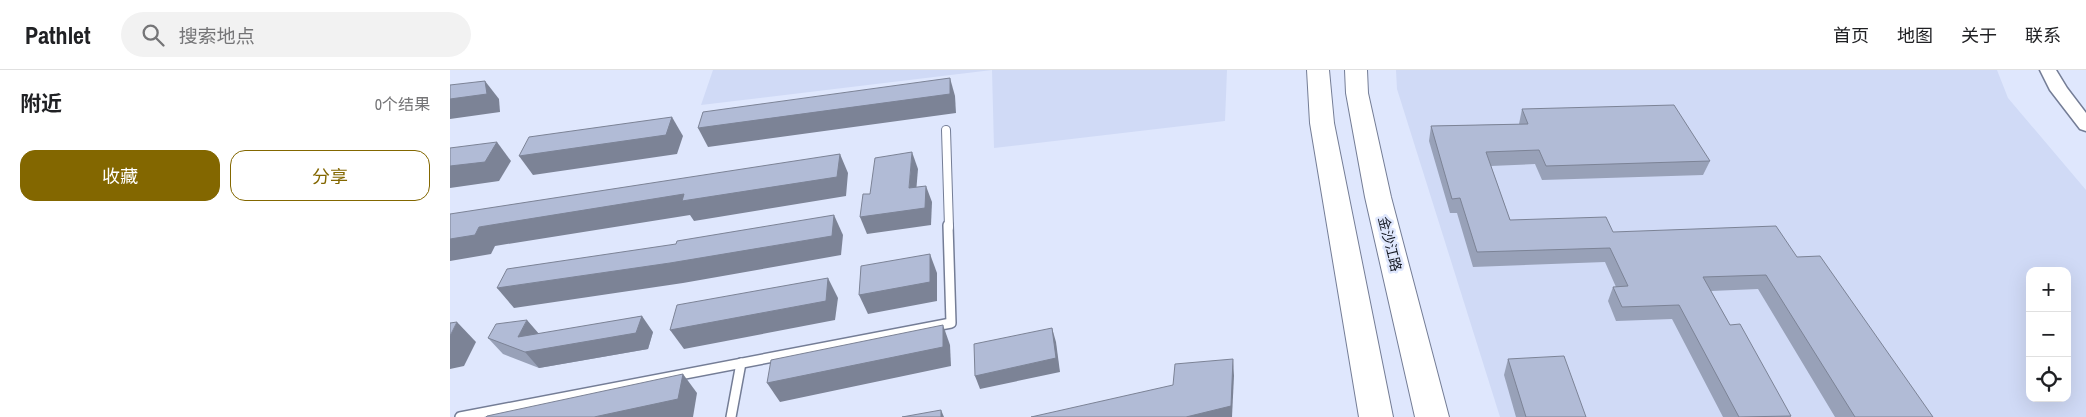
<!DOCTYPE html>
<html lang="zh">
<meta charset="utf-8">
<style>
body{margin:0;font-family:"Archivo Narrow","Noto Sans SC",sans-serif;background:#f2f2f2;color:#202124}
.controls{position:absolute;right:15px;bottom:15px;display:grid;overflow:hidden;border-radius:10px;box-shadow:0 5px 20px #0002}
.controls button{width:45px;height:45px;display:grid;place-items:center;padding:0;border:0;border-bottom:1px solid #e0e0e0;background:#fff;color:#202124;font:25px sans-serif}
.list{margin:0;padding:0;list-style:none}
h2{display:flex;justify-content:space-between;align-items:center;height:65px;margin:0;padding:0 20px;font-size:21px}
h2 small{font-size:16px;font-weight:400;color:#757577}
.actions{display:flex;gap:10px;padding:15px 20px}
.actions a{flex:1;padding:11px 0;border:1px solid #836700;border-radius:15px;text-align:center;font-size:18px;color:#836700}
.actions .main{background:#836700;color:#fff}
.icon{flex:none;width:28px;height:28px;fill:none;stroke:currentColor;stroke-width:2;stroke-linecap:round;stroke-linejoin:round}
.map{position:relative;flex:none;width:1636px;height:347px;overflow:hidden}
header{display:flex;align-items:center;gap:30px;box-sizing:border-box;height:70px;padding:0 25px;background:#fff;border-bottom:1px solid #e0e0e0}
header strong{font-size:24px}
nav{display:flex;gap:28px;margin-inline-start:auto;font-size:18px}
.search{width:350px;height:45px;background:#f2f2f2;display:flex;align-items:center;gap:12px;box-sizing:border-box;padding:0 18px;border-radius:28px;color:#757577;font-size:19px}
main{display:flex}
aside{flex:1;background:#fff}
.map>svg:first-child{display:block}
.built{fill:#d0daf6;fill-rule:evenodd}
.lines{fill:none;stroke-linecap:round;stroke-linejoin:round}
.service-far1-casing{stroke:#747d96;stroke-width:10}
.service-casing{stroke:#747d96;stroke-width:12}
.tertiary-casing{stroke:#747d96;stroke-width:3}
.primary-casing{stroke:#747d96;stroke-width:2}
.service-far1{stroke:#fff;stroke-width:8}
.service{stroke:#fff;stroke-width:9}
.tertiary{fill:#fff;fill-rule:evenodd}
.primary{fill:#fff;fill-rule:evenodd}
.wall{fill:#98a1b8}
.shaded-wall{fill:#7c8396}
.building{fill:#b1bbd6;stroke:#7c8396}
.labels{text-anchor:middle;stroke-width:5;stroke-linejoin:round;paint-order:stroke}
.street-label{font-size:14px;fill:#171b25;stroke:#dfe7fd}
</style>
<header>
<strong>Pathlet</strong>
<div class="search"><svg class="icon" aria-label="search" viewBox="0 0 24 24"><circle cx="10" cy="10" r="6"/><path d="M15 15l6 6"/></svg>搜索地点</div>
<nav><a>首页</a><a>地图</a><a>关于</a><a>联系</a></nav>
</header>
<main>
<aside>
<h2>附近<small>0个结果</small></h2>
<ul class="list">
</ul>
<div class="actions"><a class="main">收藏</a><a>分享</a></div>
</aside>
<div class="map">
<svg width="1636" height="347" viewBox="0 0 1636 347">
<rect width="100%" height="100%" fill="#dfe7fd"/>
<!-- built -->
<g class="built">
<path d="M263 0H777L775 51 544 78 542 0 251 35Z"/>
<path d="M946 0H1547L1558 28 1636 120V347H1050L947 19ZM1580 201H1617V328H1580Z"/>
</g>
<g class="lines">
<defs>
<path id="service-far1" d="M496 60 499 157"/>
<g id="service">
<path d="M10 347 501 253 498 155"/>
<path d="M281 347 291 293"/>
</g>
<path id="tertiary" d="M1590 0H1606L1617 18 1636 43V61L1630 59 1600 20Z"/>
<g id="primary">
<path d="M857 0H879L884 53 943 347H909L860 53Z"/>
<path d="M895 0H917L918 23 941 127 999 347H965L915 127 896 23Z"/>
</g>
</defs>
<!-- service-far1 casing -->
<use href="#service-far1" class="service-far1-casing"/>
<!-- service casing -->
<use href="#service" class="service-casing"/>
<!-- tertiary casing -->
<use href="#tertiary" class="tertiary-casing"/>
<!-- primary casing -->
<use href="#primary" class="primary-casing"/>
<!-- service-far1 -->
<use href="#service-far1" class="service-far1"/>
<!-- service -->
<use href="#service" class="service"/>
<!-- tertiary -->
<use href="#tertiary" class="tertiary"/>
<!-- primary -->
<use href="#primary" class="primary"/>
</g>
<!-- wall -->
<g class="wall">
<path d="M1072 39 1260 91 1253 105 1092 110 1085 94 1041 96 1060 150 1163 162 1347 187 1483 347H1385L1308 219 1261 221 1280 255 1341 346V347H1273L1222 249 1166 251 1158 231 1163 217H1166L1155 192 1023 197 1007 143H1000L979 71 981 56 1069 54Z"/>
<path d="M203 262 198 279 89 298 53 284 38 268 89 264Z"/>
<path d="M1058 289 1136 347H1066L1054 305Z"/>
</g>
<!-- shaded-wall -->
<g class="shaded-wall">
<path d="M500 8 505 26 506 43 258 77 248 58Z"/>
<path d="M35 11 49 29 50 42 0 49V29Z"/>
<path d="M222 47 233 66 227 84 83 105 69 86Z"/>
<path d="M47 72 61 91 49 111 0 118V96Z"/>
<path d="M462 82 468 99 465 135 459 118Z"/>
<path d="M390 84 398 103 396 126 244 151 240 145 45 176 41 184 0 191V169L29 157Z"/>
<path d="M476 116 482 132 481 155 417 164 410 147Z"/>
<path d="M384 145 393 165 391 185 233 213 64 238 47 218Z"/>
<path d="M480 184 487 203V231L418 244 409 225Z"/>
<path d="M378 208 388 228 385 250 234 279 220 260Z"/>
<path d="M192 246 203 262 198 279 89 298 75 282 68 267 77 250 90 265Z"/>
<path d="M7 252 26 272 14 296 0 299V266Z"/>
<path d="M493 255 500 275 501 296 330 332 317 313Z"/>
<path d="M602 258 606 272 610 302 530 319 525 306Z"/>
<path d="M783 289 784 306 782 347H736Z"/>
<path d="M233 304 247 323 243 347H144Z"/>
<path d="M491 340 494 347H491Z"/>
</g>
<!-- building -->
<g class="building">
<path d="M500 8V24L248 58 253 42Z"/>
<path d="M35 11 37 24 0 29V15Z"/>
<path d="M1224 35 1260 91 1096 96 1089 80 1036 82 1060 150 1156 147 1163 162 1326 156 1347 187 1370 186 1483 347H1405L1316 205 1253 207 1280 255 1290 254 1341 346 1289 347 1229 235 1172 237 1163 217 1178 216 1160 178 1027 182 1010 128 1002 129 981 56 1078 54 1072 39Z"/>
<path d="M222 47 216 65 69 86 79 67Z"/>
<path d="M47 72 35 92 0 96V78Z"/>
<path d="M462 82 459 118 476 116 475 138 410 147 413 124H420L425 88Z"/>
<path d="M390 84 387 107 232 131 234 124 29 157 25 165 0 169V144Z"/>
<path d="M384 145 382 166 220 193 47 218 57 199 226 174 227 171Z"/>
<path d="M480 184V212L409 225 411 196Z"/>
<path d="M378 208 376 231 220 260 227 235Z"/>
<path d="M192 246 186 263 75 282 38 268 46 254 77 250 68 267Z"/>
<path d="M7 252 0 266V253Z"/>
<path d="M493 255V277L317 313 321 290Z"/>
<path d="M602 258 606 288 525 306 524 274Z"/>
<path d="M1114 286 1136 347H1076L1058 289Z"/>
<path d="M783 289 781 336 736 347H581L723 315 725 294Z"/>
<path d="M233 304 228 329 144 347H36L37 346Z"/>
<path d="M491 340V347H452Z"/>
</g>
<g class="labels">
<!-- street labels -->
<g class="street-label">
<text transform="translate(940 174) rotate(76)" y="5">金沙江路</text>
</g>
</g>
</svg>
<div class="controls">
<button>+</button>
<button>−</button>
<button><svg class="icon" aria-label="locate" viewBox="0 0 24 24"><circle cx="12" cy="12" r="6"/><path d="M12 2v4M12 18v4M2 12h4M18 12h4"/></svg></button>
</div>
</div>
</main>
